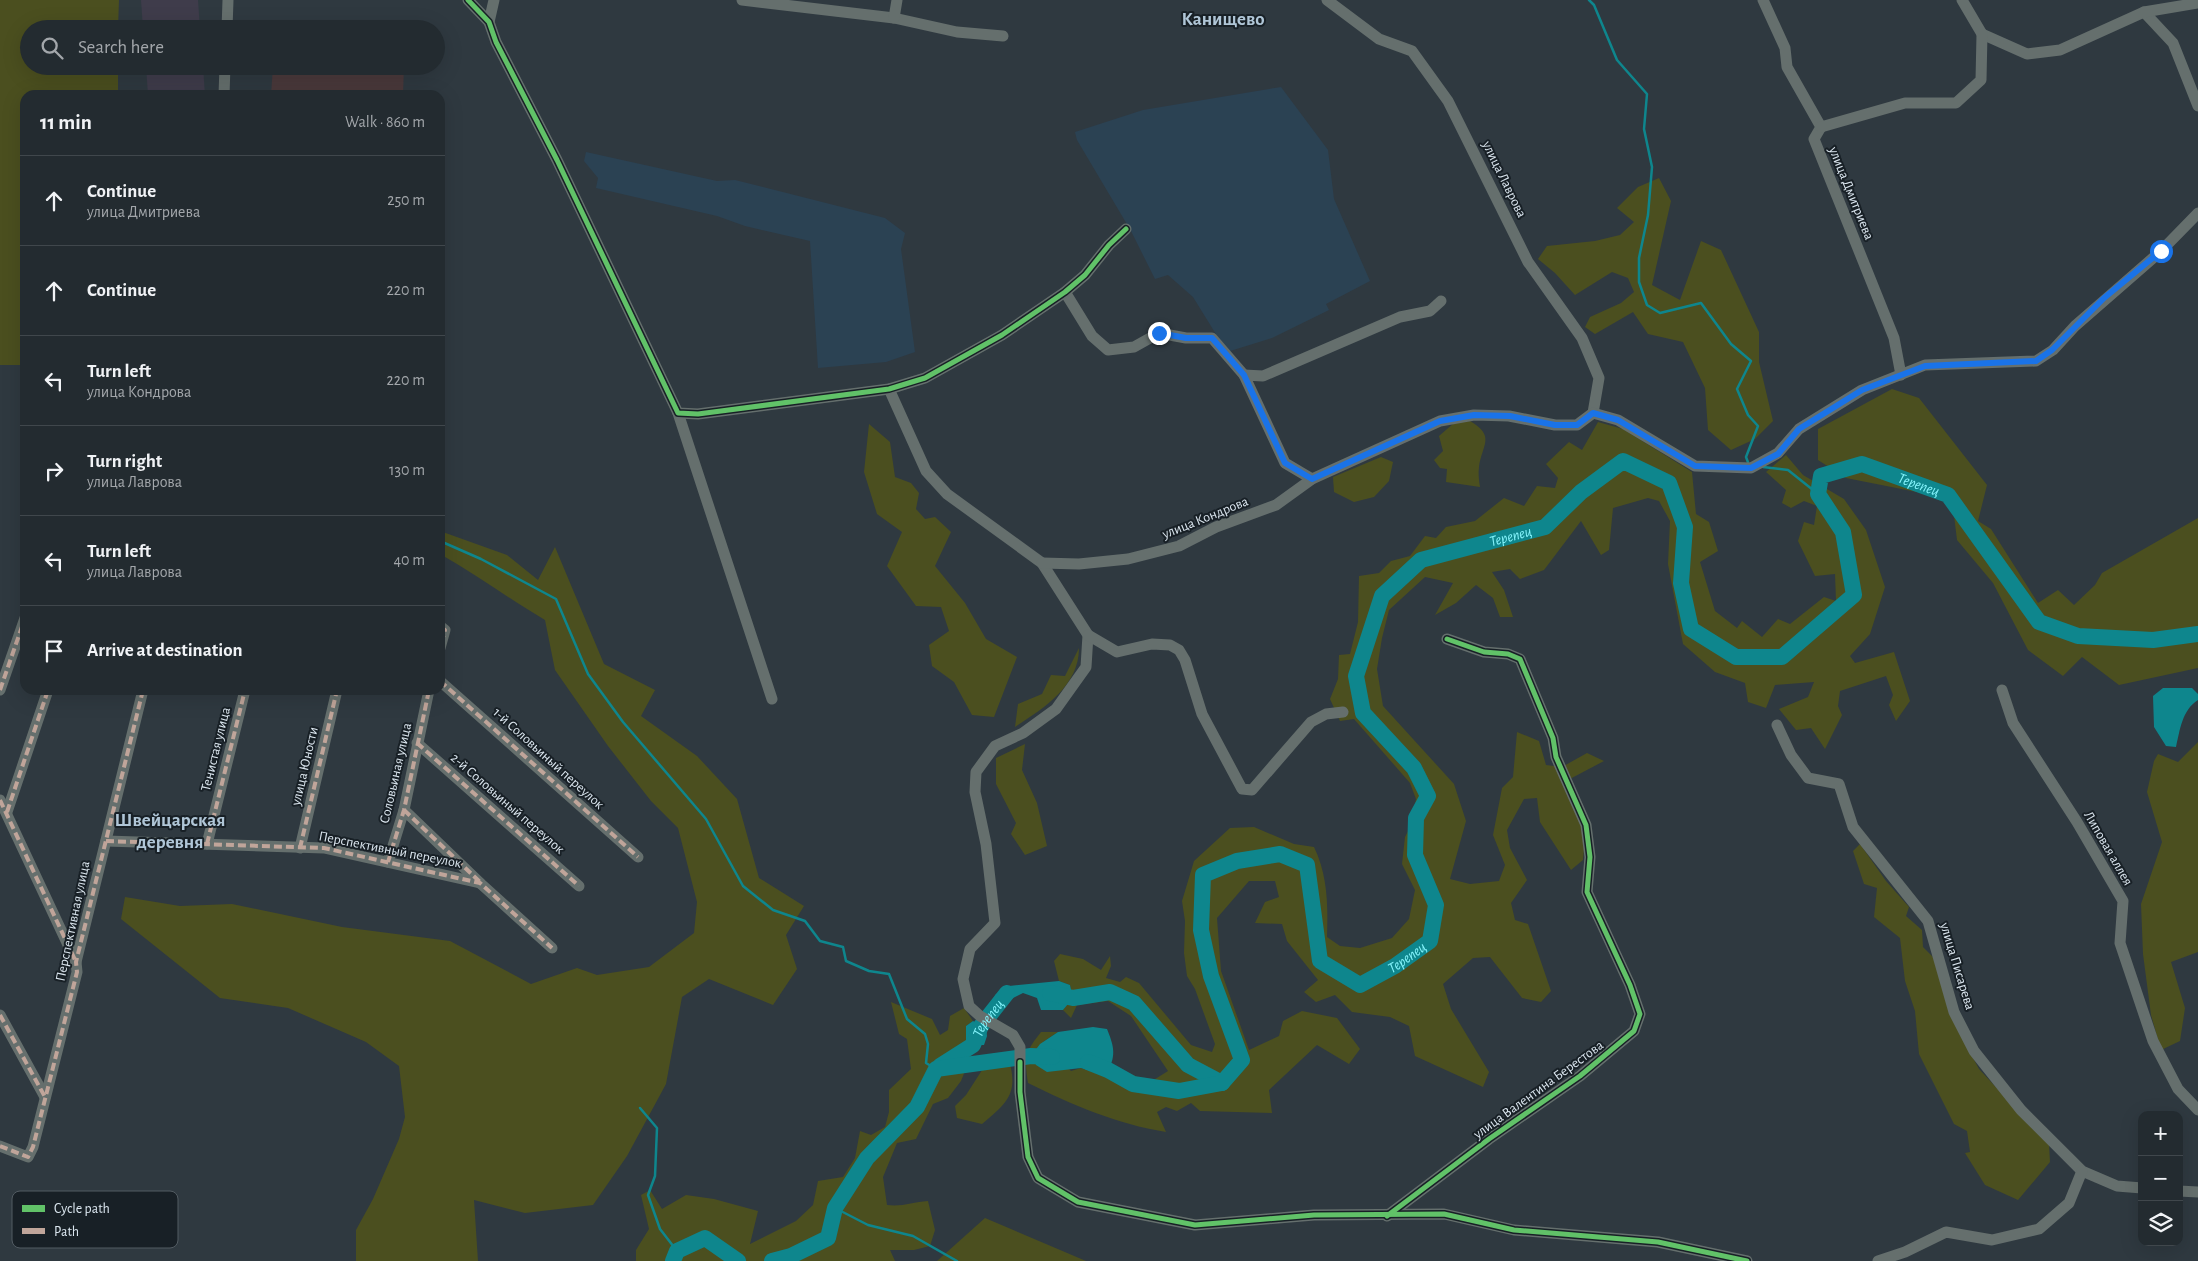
<!DOCTYPE html>
<meta charset="utf-8">
<style>
body{margin:0;font-family:"Alegreya Sans",sans-serif;background:#2f373c;color:#f1f3f6}
.controls{position:absolute;right:15px;bottom:15px;display:grid;overflow:hidden;border-radius:10px;box-shadow:0 5px 20px #0002}
.controls button{width:45px;height:45px;display:grid;place-items:center;padding:0;border:0;border-bottom:1px solid #40474c;background:#232b30;color:#f1f3f6;font:25px sans-serif}
.stop{position:absolute;width:15px;height:15px;margin:-11px;border:4px solid #1a73e8;border-radius:50%;background:#fff}
.stop.end{background:#1a73e8;border-color:#fff;box-shadow:0 1px 5px #0008}
.list{margin:0;padding:0;list-style:none}
h2{display:flex;justify-content:space-between;align-items:center;height:65px;margin:0;padding:0 20px;font-size:21px}
h2 small{font-size:16px;font-weight:400;color:#a3a7ab}
.list li{display:grid;grid-template-columns:32px 1fr auto;gap:15px;align-items:center;box-sizing:border-box;height:90px;padding:0 20px;border-top:1px solid #40474c}
.list b{display:block;font-size:19px;white-space:nowrap}
.list p{margin:0;font-size:16px;white-space:nowrap;color:#a3a7ab}
.list em{font-size:16px;font-style:normal;color:#a3a7ab}
.icon{flex:none;width:28px;height:28px;fill:none;stroke:currentColor;stroke-width:2;stroke-linecap:round;stroke-linejoin:round}
.map{position:relative;flex:none;width:2198px;height:1261px;overflow:hidden}
.search{position:absolute;background:#232b30;box-shadow:0 5px 20px #0002;left:20px;top:20px;width:425px;height:55px;display:flex;align-items:center;gap:12px;box-sizing:border-box;padding:0 18px;border-radius:28px;color:#a3a7ab;font-size:19px}
.panel{position:absolute;background:#232b30;box-shadow:0 5px 20px #0002;left:20px;top:90px;width:425px;height:605px;border-radius:15px}
.map>svg:first-child{display:block}
.commercial{fill:#3f3c4b}
.built{fill:#2b4253}
.education{fill:#4a393b}
.green{fill:#4b4f1f}
.water{fill:#0e868d}
.lines{fill:none;stroke-linecap:round;stroke-linejoin:round}
.stream{stroke:#0e868d;stroke-width:2.5}
.river{stroke:#0e868d;stroke-width:16}
.street{stroke:#656f6d;stroke-width:11}
.quiet{stroke:#c0a59a;stroke-width:4;stroke-dasharray:8 4;stroke-linecap:butt}
.cycleway-casing{stroke:#182026;stroke-width:8}
.cycleway{stroke:#61c268;stroke-width:5}
.route{stroke:#1a73e8;stroke-width:6}
.labels{text-anchor:middle;stroke-width:4;stroke-linejoin:round;paint-order:stroke}
.street-label{font-size:14px;fill:#dce7f0;stroke:#182026}
.water-label{font-size:15px;font-style:italic;fill:#85f4fc;stroke:#182026}
.district-label{font-size:19px;font-weight:bold;fill:#b0c6d7;stroke:#182026}
.key{fill:#182026;stroke:#535c63;stroke-width:1}
.key-label{font-size:14px;fill:#dce7f0}
</style>
<div class="map">
<svg width="2198" height="1261" viewBox="0 0 2198 1261">
<rect width="100%" height="100%" fill="#2f3940"/>
<!-- commercial -->
<g class="commercial">
<path d="M141 0H198L200 29H143Z"/>
<path d="M146 66H203L205 95H148Z"/>
</g>
<!-- built -->
<g class="built">
<path d="M1281 87 1328 150 1334 199 1370 281 1326 304 1329 310 1272 338 1227 352 1193 297 1168 275 1155 279 1131 231 1077 140 1075 132 1143 110Z"/>
<path d="M586 152 717 181 735 180 885 218 905 233 901 249 915 352 886 362 818 368 810 241 745 226 717 216 596 188 598 178 584 161Z"/>
</g>
<!-- education -->
<path class="education" d="M273 66H404L403 95H271Z"/>
<!-- green -->
<g class="green">
<path d="M0 0H119L118 29H29V66H118V95H25V365H0Z"/>
<path d="M1659 178 1671 201 1652 285 1680 300 1701 241 1721 250 1759 332V362L1773 421 1755 439 1731 450 1708 430 1705 388 1683 342 1648 334 1633 312 1595 334 1585 327 1590 317 1621 303 1634 292 1628 278 1612 272 1575 295 1555 273 1538 259 1547 246 1595 241 1620 235 1634 222 1617 208 1638 187Z"/>
<path d="M1892 389 1919 398 1987 485 1978 521 1991 529 2038 603 2058 590 2074 605 2095 585 2102 573 2198 518V668L2119 685 2082 657 2063 676 2028 650 1993 583 1957 540 1952 499 1846 478 1818 460V429Z"/>
<path d="M1470 421C1496 436 1482 445 1479 467 1478 473 1479 481 1480 487L1446 482 1447 469 1440 468 1434 460 1443 451 1439 436 1454 423Z"/>
<path d="M1598 422 1623 429 1692 472 1696 514 1709 522 1718 551 1700 562 1715 611 1737 628 1742 621 1762 637 1778 619 1790 624 1824 597 1836 601 1835 574 1815 576 1798 541 1804 522 1814 525 1817 506 1804 501 1791 508 1782 503 1786 490 1766 472 1786 455 1803 475 1844 499 1866 530 1885 587 1870 634 1850 656 1855 663 1894 652 1910 701 1896 721 1889 705 1893 695 1886 676 1840 691 1838 706 1842 715 1825 749 1811 728 1796 730 1779 709 1808 697 1814 682 1775 685 1766 708 1748 702 1745 683 1715 672 1683 644 1668 564 1670 521 1659 501 1648 498 1613 508 1609 550 1601 555 1581 521 1544 570 1520 579 1510 569 1492 572 1504 590 1513 617H1500L1493 598 1476 585 1456 603 1435 615 1453 583 1425 577 1389 610 1382 638 1377 669 1383 706 1454 784 1466 821 1450 879 1470 884 1499 881 1505 865 1493 835 1502 788 1513 777 1517 732 1539 741 1546 765 1562 767 1587 753 1604 761 1568 780 1585 839 1583 860 1571 870 1540 822 1537 798 1524 799 1507 830 1510 848 1527 880 1511 903 1515 920 1528 924 1551 991 1541 1002 1522 998 1490 957 1473 958 1443 984 1451 1009 1489 1072 1483 1087 1415 1056 1409 1026 1390 1017 1352 1012 1335 995 1316 1002 1304 992 1318 980 1287 941 1282 924 1255 923 1265 902 1279 897 1275 881H1249L1217 918 1221 971 1249 1050 1279 1036 1283 1021 1302 1011 1337 1018 1360 1049 1349 1064 1317 1045 1269 1090 1272 1113 1200 1111 1191 1103 1177 1111 1166 1107 1157 1112 1166 1132C1117 1124 1072 1105 1028 1083 1024 1058 1025 1052 1041 1032H1058L1043 1042 1071 1071 1081 1068 1097 1073 1117 1068 1142 1079 1152 1081 1168 1071 1131 1016 1108 1001 1077 1005 1071 1018 1063 1010 1072 998 1070 985 1059 981 1054 961 1060 954 1083 959 1101 970 1110 956 1111 966 1106 978 1120 982 1126 977 1139 983 1191 1045 1212 1052 1215 1044 1195 989 1187 976 1184 953 1185 921 1182 901 1194 861 1230 828 1254 827 1294 844 1314 847C1328 876 1328 906 1327 937L1340 946 1360 948 1392 938 1409 919 1415 890 1402 864 1405 837 1412 823 1416 799 1410 783 1354 719 1340 721 1330 699 1338 679 1339 655 1350 654 1358 622 1359 576 1379 573 1391 561 1410 556 1425 536 1436 538 1446 527 1475 521 1504 498 1524 506 1537 486 1555 488 1558 478 1546 464 1569 442 1582 450Z"/>
<path d="M869 424 890 442 895 477 911 483 919 493 916 509 925 519 935 517 951 532 935 566 965 603 986 639 1017 657 994 717 972 715 954 682 932 666 929 645 949 631 941 607 916 606 887 566 902 532 877 514 864 472Z"/>
<path d="M1381 457 1393 462 1389 481 1374 497 1354 502 1334 492 1333 477Z"/>
<path d="M440 531 507 555 538 580 555 547 604 664 655 690 641 716 697 756 737 799 759 878 804 906 786 935 797 969 773 1005 709 979 682 997 666 1084 627 1156 593 1205 525 1213 474 1200 478 1261H356V1230L373 1199 399 1139 405 1117 399 1066 366 1042 288 1008 220 998 121 919 125 897 180 906 232 904 342 927 450 941 531 984 577 968 597 975 649 967 694 933 697 902 678 828 651 801 608 746 555 670 545 620C509 599 476 574 440 554Z"/>
<path d="M1079 648C1079 686 1044 708 1015 727L1018 704 1042 694 1051 675 1065 676Z"/>
<path d="M2198 742V952L2171 962 2185 1008 2180 1041 2161 1050 2151 1015 2143 954 2141 904 2162 842 2147 792 2154 761 2158 754 2178 762Z"/>
<path d="M1025 744 1022 770 1037 803 1047 846 1025 855 1011 834 1016 823 996 784V758Z"/>
<path d="M1860 844 1886 881 1909 907 1906 916 1922 930 1923 947 1935 959 1950 1015 1979 1069 2049 1144 2050 1162 2018 1200 1985 1185 1965 1153 1970 1152 1967 1131 1954 1124 1919 1054 1915 1011 1905 981 1900 938 1874 917 1877 888 1864 884 1853 851Z"/>
<path d="M891 1002 932 1019 940 1035 948 1030 950 1016 964 1008 973 1021 966 1026V1040L971 1056 961 1081 948 1098 933 1104 916 1139 897 1143 883 1177 887 1205C902 1207 913 1202 928 1201L935 1230 930 1246 914 1250H890L895 1261H636V1250L649 1229 641 1195 650 1190 662 1209 686 1195 714 1199 758 1211 750 1244 796 1221 813 1205 818 1181 843 1177 855 1158 860 1131 871 1135 885 1127 889 1112V1090L911 1069 907 1039 899 1034Z"/>
<path d="M993 1053H1007C1019 1091 1011 1100 982 1124L957 1118 955 1106 966 1095Z"/>
<path d="M985 1218 1086 1261H937Z"/>
</g>
<!-- water -->
<g class="water">
<path d="M2163 688H2192L2198 694V700C2182 710 2180 730 2176 747L2166 746 2154 727 2153 696Z"/>
<path d="M1059 981 1070 985 1073 998 1063 1010H1041L1037 998 1023 993 993 1008 995 995 1009 986Z"/>
<path d="M973 1021 986 1028 987 1036 984 1045H973L966 1040V1026Z"/>
<path d="M1093 1027 1107 1029C1113 1044 1117 1055 1108 1070L1097 1073 1081 1068 1047 1072 1036 1065 1031 1056 1040 1044 1058 1032Z"/>
</g>
<g class="lines">
<!-- stream -->
<g class="stream">
<path d="M1589 0 1594 5 1617 60 1647 94 1644 129 1652 167 1648 215 1639 258V282L1647 305 1660 313 1701 303 1731 344 1751 361 1737 389 1748 415 1758 426 1746 457 1749 465"/>
<path d="M1763 467 1788 470 1818 494"/>
<path d="M440 541 481 559 556 599 588 674 623 722 706 819 743 886 773 910 805 921 820 941 843 947 846 961 869 971 889 974 907 1019 925 1034 928 1044 926 1063 936 1069"/>
<path d="M640 1108 657 1128 655 1176 648 1195 660 1229 677 1251"/>
<path d="M835 1208 868 1225 913 1236 957 1261"/>
</g>
<!-- river -->
<g class="river">
<path d="M1050 993 1073 998 1110 992 1134 1003 1188 1065 1222 1083"/>
<path id="s1" d="M1088 1062 1108 1070 1133 1084 1179 1091 1222 1083 1242 1060 1211 976 1201 930 1203 875 1237 861 1280 854 1307 865 1320 961 1360 985 1395 966 1430 941 1436 905 1415 855 1416 818 1428 796 1414 768 1363 713 1356 676 1382 596 1421 560 1545 527 1581 492 1623 461 1669 483 1685 527 1681 583 1691 629 1736 657H1782L1854 595 1843 532 1818 494 1821 476 1862 464 1948 495 2039 622 2078 636 2153 640 2198 634"/>
<path id="s2" d="M940 1066 973 1045 981 1026 1007 993"/>
<path d="M673 1261 677 1251 705 1238 738 1261"/>
<path d="M772 1261 791 1256 828 1238 835 1208 867 1158 917 1107 936 1069 1031 1056 1052 1057"/>
</g>
<!-- street -->
<g class="street">
<path d="M468 0 489 22 496 42 557 160 678 413 698 414 889 389 925 378 1002 335 1065 292 1085 275 1109 245 1126 229"/>
<path d="M742 0 894 18 957 32 1003 36"/>
<path d="M1327 0 1379 39 1412 51 1448 101 1528 262 1582 338 1599 378 1593 413"/>
<path d="M1763 0 1785 48 1787 67 1821 127 1814 139 1894 338 1901 375"/>
<path d="M2144 12 2173 43 2198 106"/>
<path d="M894 18 897 0"/>
<path d="M489 22 494 0"/>
<path d="M227 29 228 0"/>
<path d="M1982 34 2027 54 2060 50 2144 12 2198 3"/>
<path d="M224 95 225 66"/>
<path d="M1821 127 1905 103H1956L1981 80 1982 34 1962 0"/>
<path d="M1065 292 1092 336 1108 350 1134 347 1159 333 1186 338H1212L1244 375 1285 463 1312 479"/>
<path d="M1244 375 1263 376 1400 317 1430 311 1441 301"/>
<path d="M889 389 926 471 947 494 1042 563 1088 635 1086 667 1056 709 1023 733 995 746 976 772 975 792 986 844 995 923 970 949 963 979 969 1006 980 1016 1013 1035 1020 1047V1092L1028 1157 1038 1178 1078 1202 1195 1225 1314 1215 1444 1214 1514 1230 1658 1242 1747 1261"/>
<path d="M678 413 772 699"/>
<path d="M1593 413 1618 420 1695 466 1751 468 1778 453 1799 429 1862 390 1925 365 2036 361 2053 350 2075 326 2161 251 2198 213"/>
<path d="M1042 563 1079 564 1128 559 1179 546 1216 527 1276 505 1312 479 1440 421 1474 415 1509 416 1555 425H1577L1593 413"/>
<path d="M440 626 445 630 440 648"/>
<path d="M1088 635 1117 652 1152 644 1170 645 1179 650 1185 660 1202 714 1242 789 1252 790 1311 722 1326 714 1343 712"/>
<path d="M440 681 638 857"/>
<path d="M0 690 25 618"/>
<path d="M2002 690 2013 723 2077 822 2123 901 2120 943 2153 1041 2178 1089 2198 1110"/>
<path d="M1777 725 1791 755 1808 778 1839 784 1853 827 1928 921 1954 1012 1974 1051 2021 1110 2082 1171 2117 1186 2142 1188"/>
<path d="M417 743 579 886"/>
<path d="M0 800 76 962"/>
<path d="M404 810 480 883"/>
<path d="M7 812 48 690"/>
<path d="M106 841 324 848 480 883 552 948"/>
<path d="M207 844 245 690"/>
<path d="M300 848 337 690"/>
<path d="M388 862 404 810 429 690"/>
<path d="M0 1015 45 1097"/>
<path d="M0 1146 28 1157 33 1147 77 972 76 962 143 690"/>
<path d="M2179 1191 2198 1192"/>
<path d="M1387 1216 1489 1139 1580 1076 1634 1031 1640 1014 1630 985 1587 892 1590 857 1586 825 1556 757 1553 738 1520 659 1508 654 1484 652 1447 639"/>
<path d="M1878 1261 1905 1252 1946 1232 1992 1240 2039 1229 2069 1203 2082 1171"/>
</g>
<!-- quiet -->
<g class="quiet">
<path d="M440 626 445 630 440 648"/>
<path d="M440 681 638 857"/>
<path d="M0 690 25 618"/>
<path d="M417 743 579 886"/>
<path d="M0 800 76 962"/>
<path d="M404 810 480 882"/>
<path d="M7 812 48 690"/>
<path d="M106 841 324 848 480 883 552 948"/>
<path d="M207 844 245 690"/>
<path d="M300 848 337 690"/>
<path d="M388 862 404 810 429 690"/>
<path d="M0 1015 45 1097"/>
<path d="M0 1146 28 1157 33 1147 77 972 76 962 143 690"/>
</g>
<defs>
<g id="cycleway">
<path d="M468 0 489 22 496 42 557 160 678 413 698 414 889 389 925 378 1002 335 1065 292 1085 275 1109 245 1126 229"/>
<path d="M1020 1062V1092L1028 1157 1038 1178 1078 1202 1195 1225 1314 1215 1444 1214 1514 1230 1658 1242 1747 1261"/>
<path d="M1387 1216 1489 1139 1580 1076 1634 1031 1640 1014 1630 985 1587 892 1590 857 1586 825 1556 757 1553 738 1520 659 1508 654 1484 652 1447 639"/>
</g>
</defs>
<!-- cycleway casing -->
<use href="#cycleway" class="cycleway-casing"/>
<!-- cycleway -->
<use href="#cycleway" class="cycleway"/>
</g>
<g class="lines">
<!-- route -->
<path class="route" d="M1159 333 1186 338H1212L1244 375 1285 463 1312 479 1440 421 1474 415 1510 416 1555 425H1577L1593 413 1618 420 1695 466 1751 468 1778 454 1799 429 1862 390 1925 366 2036 361 2052 350 2104 298 2161 251"/>
</g>
<g class="labels">
<!-- street labels -->
<g class="street-label">
<text transform="translate(1505 179) rotate(64)" y="5">улица Лаврова</text>
<text transform="translate(1852 193) rotate(68)" y="5">улица Дмитриева</text>
<text transform="translate(1205 517) rotate(-22)" y="5">улица Кондрова</text>
<text transform="translate(215 749) rotate(-76)" y="5">Тенистая улица</text>
<text transform="translate(549 758) rotate(42)" y="5">1-й Соловьиный переулок</text>
<text transform="translate(304 766) rotate(-77)" y="5">улица Юности</text>
<text transform="translate(395 773) rotate(-77)" y="5">Соловьиная улица</text>
<text transform="translate(508 803) rotate(41)" y="5">2-й Соловьиный переулок</text>
<text transform="translate(2109 848) rotate(60)" y="5">Липовая аллея</text>
<text transform="translate(390 849) rotate(11)" y="5">Перспективный переулок</text>
<text transform="translate(72 921) rotate(-78)" y="5">Перспективная улица</text>
<text transform="translate(1958 966) rotate(73)" y="5">улица Писарева</text>
<text transform="translate(1538 1089) rotate(-36)" y="5">улица Валентина Берестова</text>
</g>
<!-- water labels -->
<g class="water-label">
<text dy="5" stroke="none"><textPath href="#s1" startOffset="1989">Терепец</textPath></text>
<text dy="5" stroke="none"><textPath href="#s1" startOffset="1225">Терепец</textPath></text>
<text dy="5" stroke="none"><textPath href="#s1" startOffset="670">Терепец</textPath></text>
<text dy="5" stroke="none"><textPath href="#s2" startOffset="70">Терепец</textPath></text>
</g>
<!-- district labels -->
<g class="district-label">
<text x="1223" y="25">Канищево</text>
<text x="170" y="826">Швейцарская<tspan x="170" dy="22">деревня</tspan></text>
</g>
</g>
<!-- legend -->
<rect x="12" y="1191" width="166" height="57" rx="8" class="key"/>
<rect x="22" y="1205" width="23" height="7" fill="#61c268"/>
<rect x="22" y="1228" width="23" height="6" fill="#c0a59a"/>
<g class="key-label">
<text x="54" y="1213">Cycle path</text>
<text x="54" y="1236">Path</text>
</g>
</svg>
<div class="controls">
<button>+</button>
<button>−</button>
<button><svg class="icon" aria-label="layers" viewBox="0 0 24 24"><path d="M12 4l9 5-9 5-9-5zM3 14l9 5 9-5"/></svg></button>
</div>
<div class="stop" style="left:2161px;top:251px"></div>
<div class="stop end" style="left:1159px;top:333px"></div>
<div class="search"><svg class="icon" aria-label="search" viewBox="0 0 24 24"><circle cx="10" cy="10" r="6"/><path d="M15 15l6 6"/></svg>Search here</div>
<section class="panel">
<h2>11 min<small>Walk · 860 m</small></h2>
<ul class="list">
<li><svg class="icon" aria-label="ahead" viewBox="0 0 24 24"><path d="M12 20V5M6 11l6-6 6 6"/></svg><div><b>Continue</b><p>улица Дмитриева</p></div><em>250 m</em></li>
<li><svg class="icon" aria-label="ahead" viewBox="0 0 24 24"><path d="M12 20V5M6 11l6-6 6 6"/></svg><div><b>Continue</b></div><em>220 m</em></li>
<li><svg class="icon" aria-label="left" viewBox="0 0 24 24"><path d="M17 20v-9H6M10 6l-5 5 5 5"/></svg><div><b>Turn left</b><p>улица Кондрова</p></div><em>220 m</em></li>
<li><svg class="icon" aria-label="right" viewBox="0 0 24 24"><path d="M7 20v-9h11M14 6l5 5-5 5"/></svg><div><b>Turn right</b><p>улица Лаврова</p></div><em>130 m</em></li>
<li><svg class="icon" aria-label="left" viewBox="0 0 24 24"><path d="M17 20v-9H6M10 6l-5 5 5 5"/></svg><div><b>Turn left</b><p>улица Лаврова</p></div><em>40 m</em></li>
<li><svg class="icon" aria-label="arrive" viewBox="0 0 24 24"><path d="M6 21V4h12l-3 4 3 4H6"/></svg><div><b>Arrive at destination</b></div></li>
</ul>
</section>
</div>
